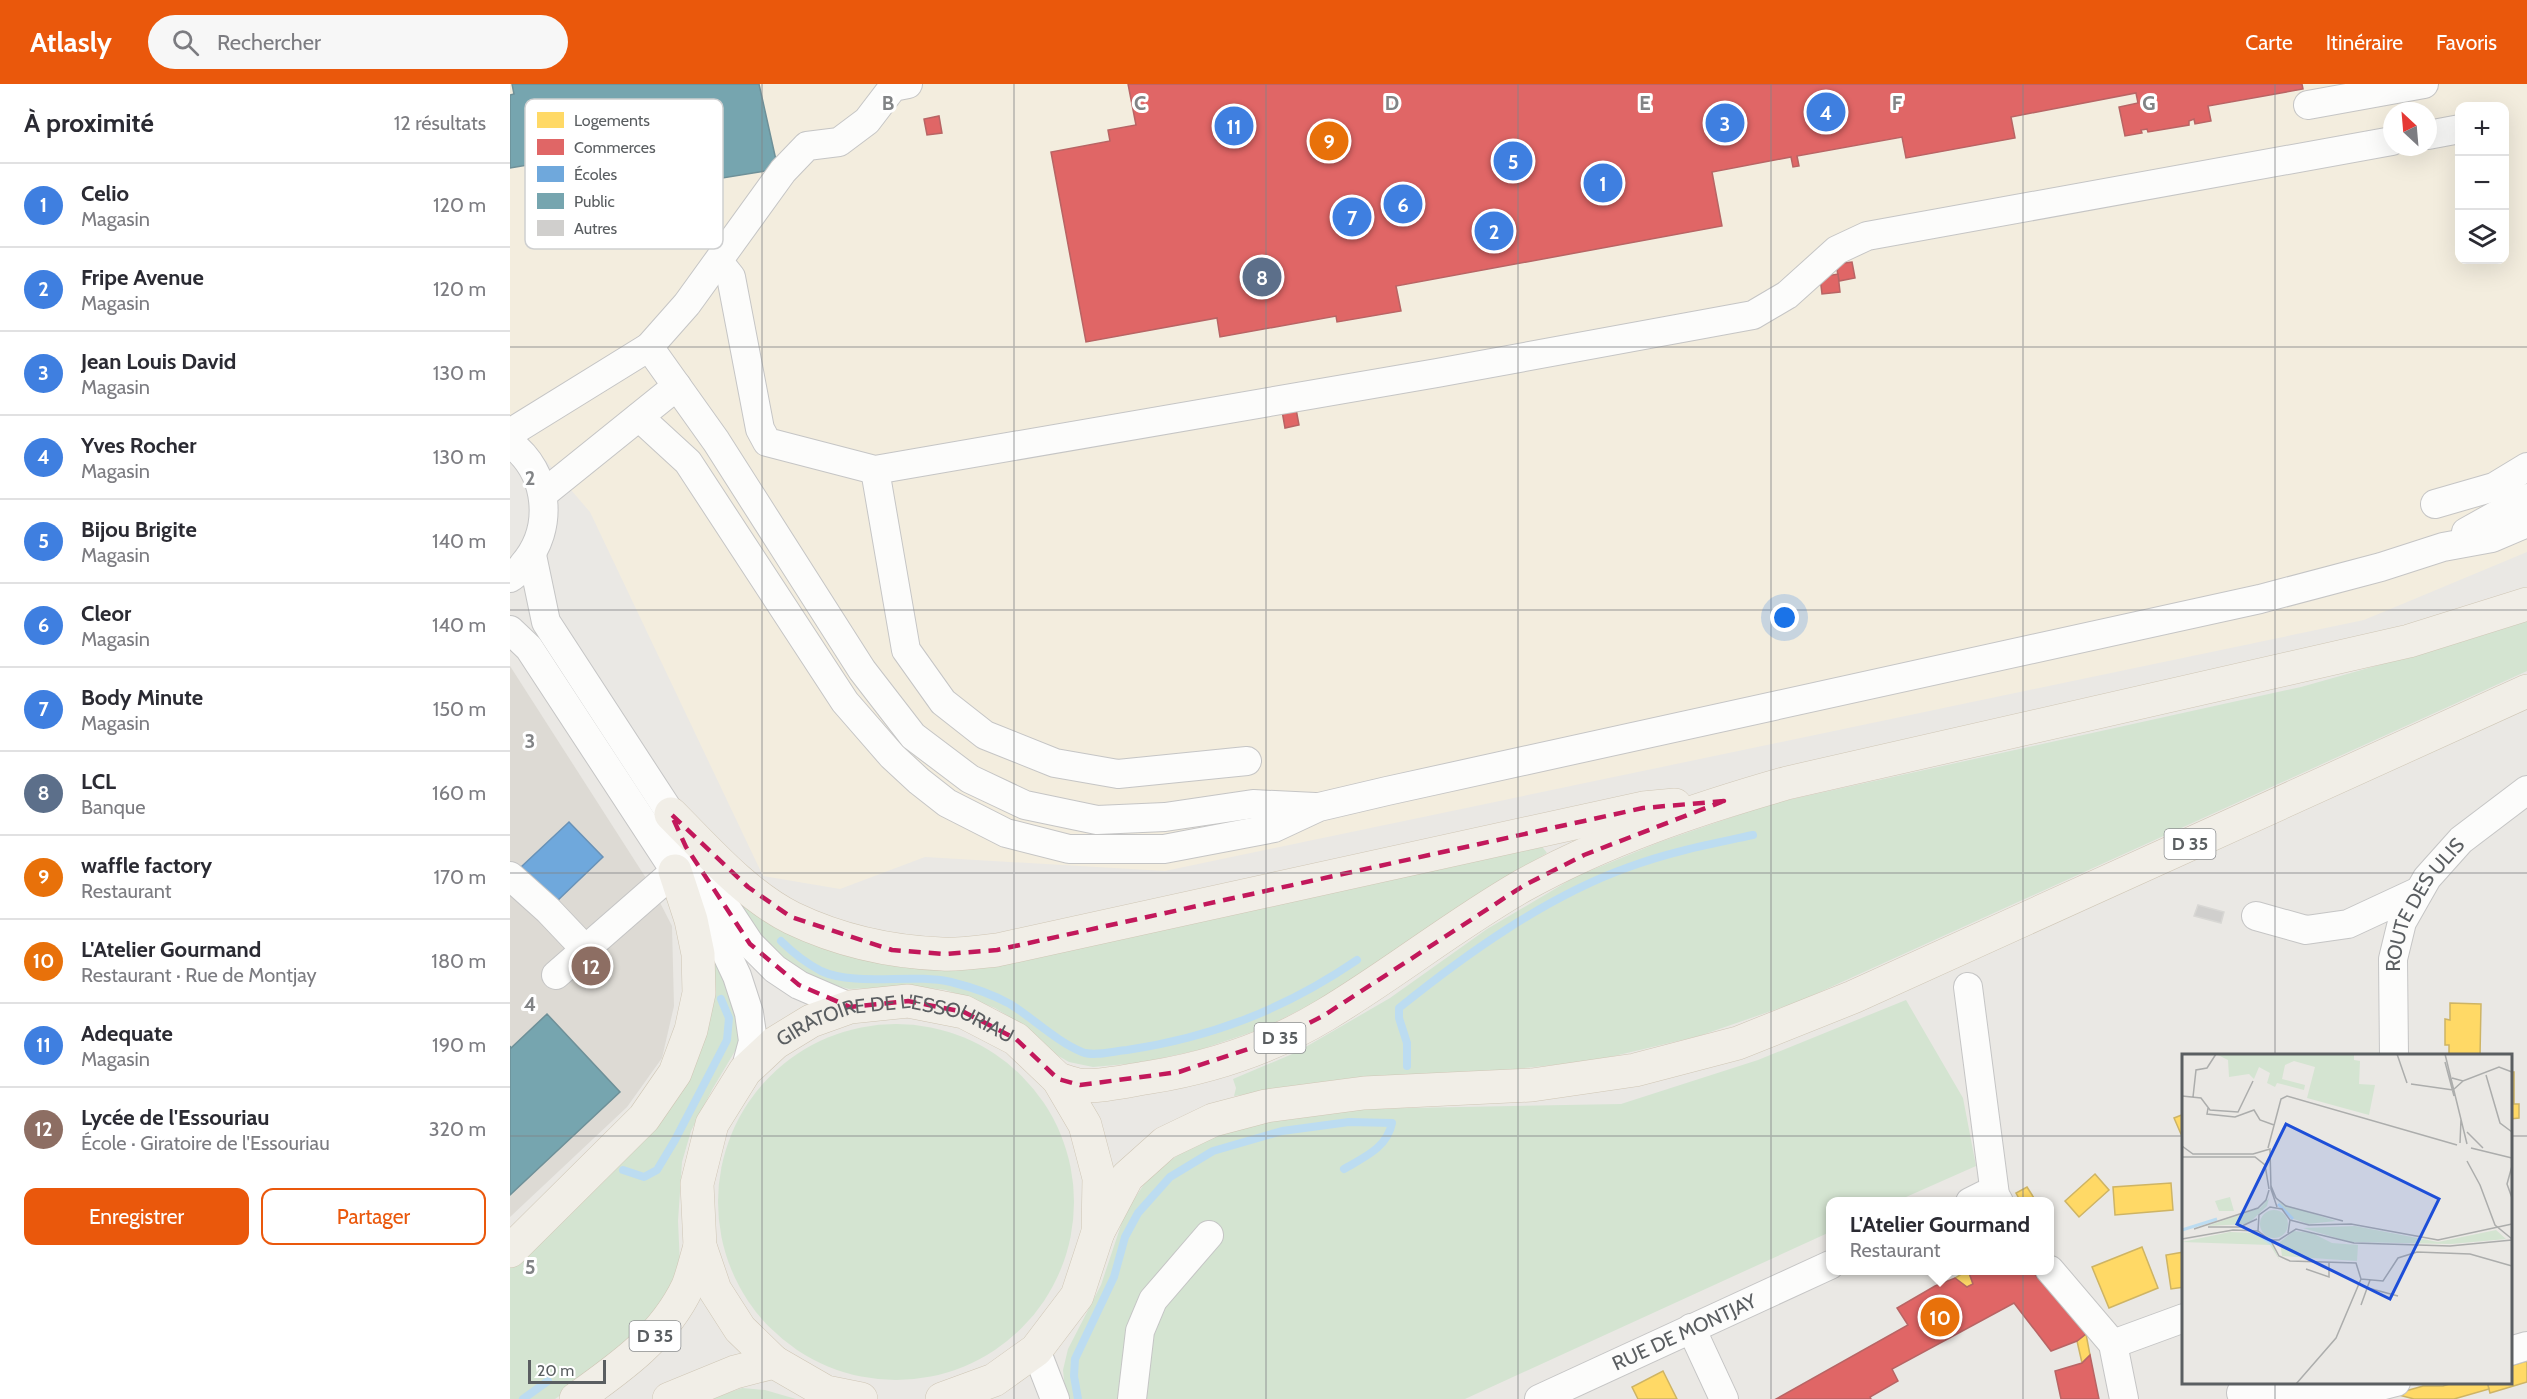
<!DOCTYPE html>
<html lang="fr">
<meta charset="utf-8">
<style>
body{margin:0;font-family:Cabin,sans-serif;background:#f7f7f7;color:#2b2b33}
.controls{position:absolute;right:18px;top:18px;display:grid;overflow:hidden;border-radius:12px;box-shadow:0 6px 24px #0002}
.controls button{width:54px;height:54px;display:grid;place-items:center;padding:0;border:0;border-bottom:2px solid #e1e1e2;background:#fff;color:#2b2b33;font:30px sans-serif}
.compass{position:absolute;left:1873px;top:18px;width:54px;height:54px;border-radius:50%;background:#fff;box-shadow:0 6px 24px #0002;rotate:334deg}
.scale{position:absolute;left:18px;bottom:15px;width:78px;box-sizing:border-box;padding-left:6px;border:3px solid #5a5e61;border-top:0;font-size:16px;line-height:21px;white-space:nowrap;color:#5a5e61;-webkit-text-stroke:4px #fff;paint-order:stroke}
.you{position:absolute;left:1275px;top:534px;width:21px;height:21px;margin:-15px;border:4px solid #fff;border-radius:50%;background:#1a73e8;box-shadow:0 0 0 9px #1a73e833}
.badge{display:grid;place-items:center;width:39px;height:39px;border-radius:50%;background:#ea580c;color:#fff;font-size:20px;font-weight:700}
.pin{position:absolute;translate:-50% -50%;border:3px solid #fff;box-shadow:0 2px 6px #0006}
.popup{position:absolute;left:1316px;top:1113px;width:228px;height:78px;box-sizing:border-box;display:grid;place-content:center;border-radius:12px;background:#fff;filter:drop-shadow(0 2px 4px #0005);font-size:20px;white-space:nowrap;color:#7c7c81}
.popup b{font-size:22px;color:#2b2b33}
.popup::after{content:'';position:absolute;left:50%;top:100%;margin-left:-12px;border:12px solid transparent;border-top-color:#fff}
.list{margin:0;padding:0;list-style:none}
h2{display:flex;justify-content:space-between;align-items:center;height:78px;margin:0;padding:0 24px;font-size:26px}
h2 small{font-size:20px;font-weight:400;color:#7c7c81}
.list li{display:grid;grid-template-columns:39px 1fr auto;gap:18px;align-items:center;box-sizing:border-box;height:84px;padding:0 24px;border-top:2px solid #e1e1e2}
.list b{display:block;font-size:22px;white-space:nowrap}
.list p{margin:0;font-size:20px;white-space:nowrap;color:#7c7c81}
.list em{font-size:20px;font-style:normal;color:#7c7c81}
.actions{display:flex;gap:12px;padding:18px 24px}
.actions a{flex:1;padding:14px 0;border:2px solid #ea580c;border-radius:12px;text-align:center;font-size:21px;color:#ea580c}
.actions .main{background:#ea580c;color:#fff}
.icon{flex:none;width:33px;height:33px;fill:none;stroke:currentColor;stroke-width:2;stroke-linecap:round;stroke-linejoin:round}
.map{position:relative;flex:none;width:2017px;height:1315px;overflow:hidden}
header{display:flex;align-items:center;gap:36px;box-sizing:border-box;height:84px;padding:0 30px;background:#ea580c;color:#fff}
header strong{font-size:28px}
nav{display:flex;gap:33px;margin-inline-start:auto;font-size:21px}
.search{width:420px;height:54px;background:#f7f7f7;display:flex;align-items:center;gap:15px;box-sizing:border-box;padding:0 21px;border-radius:33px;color:#7c7c81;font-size:22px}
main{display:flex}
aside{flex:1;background:#fff}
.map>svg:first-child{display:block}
.commercial{fill:#f3edde;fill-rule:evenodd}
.education{fill:#dddad4}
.green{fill:#d4e4d1}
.homes{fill:#ffd966;stroke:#ceb464;stroke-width:1.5}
.shops{fill:#e06666;stroke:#b86464;stroke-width:1.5}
.schools{fill:#6fa8dc;stroke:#6992b7;stroke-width:1.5}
.public{fill:#76a5af;stroke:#6e9098;stroke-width:1.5}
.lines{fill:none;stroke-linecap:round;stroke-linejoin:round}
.stream{stroke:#bcdcf1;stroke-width:8}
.building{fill:#d0cfcd;stroke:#d8d7d4;stroke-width:1.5}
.minor-casing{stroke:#c5c5c5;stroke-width:30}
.major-casing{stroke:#cfc6b5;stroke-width:34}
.minor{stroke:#fcfcfb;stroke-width:28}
.major{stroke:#f1eee7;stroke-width:33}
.marked{fill:none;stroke:#c2185b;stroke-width:4.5;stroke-dasharray:12 8;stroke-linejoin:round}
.grid{fill:none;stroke:#828486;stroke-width:1.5;stroke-opacity:0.55}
.labels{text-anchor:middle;stroke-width:6;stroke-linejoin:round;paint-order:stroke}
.shield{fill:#fff;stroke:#8c8e90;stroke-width:1.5}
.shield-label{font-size:18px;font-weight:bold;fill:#5a5e61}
.street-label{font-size:20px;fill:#5a5e61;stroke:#fff}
.inset-river{fill:none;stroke:#bcdcf1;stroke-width:3}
.inset-road{fill:none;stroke:#acadac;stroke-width:1.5}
.view{fill:#1d4ed8;fill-opacity:0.15;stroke:#1d4ed8;stroke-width:3}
.inset-edge{fill:none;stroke:#5a5e61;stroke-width:3}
.key{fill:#fff;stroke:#cecfd0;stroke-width:1.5}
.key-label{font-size:16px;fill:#5a5e61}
.grid-label{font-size:20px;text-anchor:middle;font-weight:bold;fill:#828486;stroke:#fff;stroke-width:6;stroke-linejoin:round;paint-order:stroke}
</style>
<header>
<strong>Atlasly</strong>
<div class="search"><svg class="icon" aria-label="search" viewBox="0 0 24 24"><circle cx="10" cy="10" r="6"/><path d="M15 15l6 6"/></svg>Rechercher</div>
<nav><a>Carte</a><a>Itinéraire</a><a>Favoris</a></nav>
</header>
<main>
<aside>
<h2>À proximité<small>12 résultats</small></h2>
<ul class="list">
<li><span class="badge" style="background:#3f7fe0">1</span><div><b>Celio</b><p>Magasin</p></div><em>120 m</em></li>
<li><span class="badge" style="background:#3f7fe0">2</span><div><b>Fripe Avenue</b><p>Magasin</p></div><em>120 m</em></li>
<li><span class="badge" style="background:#3f7fe0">3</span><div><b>Jean Louis David</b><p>Magasin</p></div><em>130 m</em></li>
<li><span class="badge" style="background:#3f7fe0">4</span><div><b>Yves Rocher</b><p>Magasin</p></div><em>130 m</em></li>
<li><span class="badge" style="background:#3f7fe0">5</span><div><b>Bijou Brigite</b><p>Magasin</p></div><em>140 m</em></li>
<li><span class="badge" style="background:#3f7fe0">6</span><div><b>Cleor</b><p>Magasin</p></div><em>140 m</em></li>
<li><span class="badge" style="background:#3f7fe0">7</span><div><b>Body Minute</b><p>Magasin</p></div><em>150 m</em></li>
<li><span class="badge" style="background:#5c6f8a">8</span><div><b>LCL</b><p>Banque</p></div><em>160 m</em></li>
<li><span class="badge" style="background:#e8710a">9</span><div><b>waffle factory</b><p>Restaurant</p></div><em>170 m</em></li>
<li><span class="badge" style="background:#e8710a">10</span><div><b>L'Atelier Gourmand</b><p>Restaurant · Rue de Montjay</p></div><em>180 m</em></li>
<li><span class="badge" style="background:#3f7fe0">11</span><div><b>Adequate</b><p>Magasin</p></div><em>190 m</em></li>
<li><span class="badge" style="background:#8d6e63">12</span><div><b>Lycée de l'Essouriau</b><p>École · Giratoire de l'Essouriau</p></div><em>320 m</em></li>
</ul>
<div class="actions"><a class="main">Enregistrer</a><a>Partager</a></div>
</aside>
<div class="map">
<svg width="2017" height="1315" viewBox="0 0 2017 1315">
<rect width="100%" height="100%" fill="#eae8e4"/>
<!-- commercial -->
<path class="commercial" d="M0 0H2017V468L1854 536 655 787 415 773 330 805 253 792 80 428 0 335ZM1950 22H1994V176H1950ZM1882 27H1918V63H1882Z"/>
<!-- education -->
<path class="education" d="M0 582 143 805 162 842 164 922 152 974 117 1023 0 1133Z"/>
<!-- green -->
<g class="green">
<path d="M2017 536V587L1290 917 1189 952 1083 977 976 988 815 998 724 1012 726 1004 723 995 787 968 880 914 977 845 1065 793 1150 758 1260 720 1791 603 1958 556Z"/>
<path d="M1030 760 1037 769 978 804 827 907 754 944 689 966 628 979 583 983 559 978 545 970 519 945 485 924 436 906 401 902 339 905 306 896 273 877 246 848 212 798 404 882Z"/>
<path d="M201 870 231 932 228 962 203 1004 181 1047 172 1078 168 1137 170 1181 160 1212 123 1261 45 1315H0V1181L154 1025Z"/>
<path d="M1396 916 1453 1014 1466 1082 1387 1117 1320 1118V1148L955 1315H556L553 1286 558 1265 591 1201 615 1129 638 1094 676 1065 716 1048 776 1034 847 1025 1111 1020 1248 976Z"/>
<circle cx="386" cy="1118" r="178"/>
<path d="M232 1304 255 1306 286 1315H201Z"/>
</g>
<!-- homes -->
<g class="homes">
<path d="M1940 919 1971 920 1970 972H1939V961H1935V935L1940 936Z"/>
<path d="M2000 988H2004V1020H2009V1034L2000 1035Z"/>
<path d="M1674 1030V1057L1664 1034Z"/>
<path d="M1585 1090 1599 1106 1569 1133 1555 1117Z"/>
<path d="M1661 1099 1663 1126 1605 1131 1603 1103Z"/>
<path d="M1517 1103 1524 1114 1511 1118 1506 1109Z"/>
<path d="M1632 1163 1648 1204 1599 1224 1582 1183Z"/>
<path d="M1674 1168V1203L1661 1205 1656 1171Z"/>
<path d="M1458 1186 1463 1200 1457 1203 1445 1194Z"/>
<path d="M1576 1250 1580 1271 1572 1279 1567 1257Z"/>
<path d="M2017 1277V1298L1980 1309 1977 1298H2000V1282Z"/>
<path d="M1153 1287 1167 1315H1128L1122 1303Z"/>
<path d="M1946 1298H1977L1979 1305 1944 1315H1904L1885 1310 1913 1302H1933Z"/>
</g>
<!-- shops -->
<g class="shops">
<path d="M618 0H1792L1793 5 1698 22 1701 37 1685 40 1684 35 1679 37V41L1638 48 1637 45 1631 46 1632 49 1615 52 1609 23 1628 19 1626 9 1501 33 1505 54 1396 74 1392 53 1287 72 1289 82 1283 83 1281 73 1202 88 1212 142 886 202 891 227 827 238 826 232 710 253 707 234 576 258 541 68 600 57 598 46 626 41Z"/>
<path d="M429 32 432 49 417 51 414 35Z"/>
<path d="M1342 178 1345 194 1329 197 1326 180Z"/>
<path d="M1328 190 1330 208 1312 210 1310 193Z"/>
<path d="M786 325 789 341 775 344 772 327Z"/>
<path d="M1458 1186H1521L1576 1250 1567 1257 1541 1267 1504 1219 1382 1285 1388 1297 1360 1313 1361 1315H1266L1398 1241 1387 1224 1425 1202 1445 1194 1457 1203 1463 1200Z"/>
<path d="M1580 1271 1589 1315H1551L1545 1287 1572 1279Z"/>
</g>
<!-- schools -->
<path class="schools" d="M59 738 93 773 45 819 11 783Z"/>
<!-- public -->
<g class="public">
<path d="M2 0H249L268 85 194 97 190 80 122 94 118 64 0 84V11L4 10Z"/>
<path d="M37 930 110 1008 0 1111V962L1 964Z"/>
</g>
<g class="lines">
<!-- stream -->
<g class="stream">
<path d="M271 857C283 869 296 879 311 887 346 903 401 889 441 898 461 903 482 910 500 920 524 935 546 957 572 968 584 973 604 967 617 966 703 953 775 925 847 876"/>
<path d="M897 982V959L889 934V924C956 870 1037 812 1119 783 1159 768 1201 760 1243 751"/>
<path d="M113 1086 134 1093 147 1086 165 1056 217 956 219 934 211 915"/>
<path d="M13 1315 38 1297"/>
<path d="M568 1315 564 1292 565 1275 604 1193 615 1153 628 1129 660 1093 703 1067 772 1047 839 1038 882 1039C877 1064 854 1073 834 1085"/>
</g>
</g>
<!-- building -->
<path class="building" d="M1688 821 1714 828 1711 839 1684 832Z"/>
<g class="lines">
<defs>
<g id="minor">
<path d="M1798 21 1914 0"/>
<path d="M1918 51 1950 45"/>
<path d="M209 178 221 193 250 345 257 358 365 386 927 289 1243 231 1277 211 1327 166 1357 152 1882 57"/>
<path d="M139 263 206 357 352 586 403 652 460 695 515 721 587 736 655 733 743 720 805 723"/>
<path d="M129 333 178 378 335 618 382 672 409 697 437 719 496 749 559 765H654L764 744 809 723 877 707 1750 515 1871 483 1933 463 1982 454 2017 439"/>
<path d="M0 349 139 263 177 220 273 87 297 62 329 58 357 37 383 3 398 0"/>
<path d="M0 359C39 388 45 444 13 481 9 486 6 491 0 494"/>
<path d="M365 386 396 566 433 618 475 651 545 679 608 690 737 677"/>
<path d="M33 410 167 302"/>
<path d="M1925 420 1984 403 2017 383"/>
<path d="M1956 448 2017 414"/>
<path d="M22 471 36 538 161 730 176 763 240 860 265 885 289 901 340 923"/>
<path d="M0 546 19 564 165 787 194 822 227 892 239 929 243 957 235 987"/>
<path d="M0 792 38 826 75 865"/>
<path d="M1746 832 1796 846 1838 840 1909 807"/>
<path d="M46 891 165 787"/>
<path d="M1458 903 1485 1111 1489 1118"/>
<path id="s1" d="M1884 972 1883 875 1892 838 1917 794 1951 756 2017 706"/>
<path d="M1460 1118 1474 1111H1485"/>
<path d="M1540 1186 1603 1260 1614 1315"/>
<path d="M1181 1244 1214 1315"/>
<path d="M1603 1260 1674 1234"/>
<path d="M526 1266 545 1315"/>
<path d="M2000 1267 2017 1262"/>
<path d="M1731 1309 1823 1314 1886 1298"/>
<path d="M622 1315 630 1247 643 1216 699 1151"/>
<path id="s2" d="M1029 1315 1320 1181"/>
</g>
<g id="major">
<path d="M161 730C197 766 236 811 282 834 328 856 381 868 432 870 450 871 469 868 487 866L1133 724 1165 721"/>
<path d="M548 995C555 997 562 1000 569 1001 589 1004 621 996 641 993 702 983 762 963 815 931 882 891 944 841 1012 802 1094 756 1186 725 1277 699L1899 557 2017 520"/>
<path d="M588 1148 617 1093 655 1059 703 1036 756 1022 854 1009 1022 1001 1125 986 1228 959 1343 913 2017 607"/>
<path d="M0 1167 134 1034 165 989 181 946 189 909 188 870 181 836 165 787"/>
<path d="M66 1315C111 1283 154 1253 178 1202 183 1189 186 1175 190 1162"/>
<path d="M159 1315 225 1288 264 1278"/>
<path id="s3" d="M351 1315 316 1308 264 1278 230 1245 205 1206 190 1162 187 1100 202 1040 235 987 265 959 301 937 340 923 398 917 454 928 506 955 548 995 575 1041 589 1094 588 1148 567 1212 526 1266 484 1296 432 1315"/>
</g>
</defs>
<!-- minor casing -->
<use href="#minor" class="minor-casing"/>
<!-- major casing -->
<use href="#major" class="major-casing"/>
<!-- minor -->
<use href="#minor" class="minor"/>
<!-- major -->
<use href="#major" class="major"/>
</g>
<!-- marked area -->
<path class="marked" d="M1214 717 1074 771 1013 802 813 932 768 955 669 988 570 1001 548 995 506 955 454 928 398 917 340 923 289 901 240 860 176 763 161 730 238 803 281 833 382 866 434 870 487 866 1133 724Z"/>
<!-- grid -->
<path class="grid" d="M252 0V1315M504 0V1315M756 0V1315M1008 0V1315M1261 0V1315M1513 0V1315M1765 0V972M0 263H2017M0 526H2017M0 789H2017M0 1052H1674M2000 1052H2017M1765 1298V1315"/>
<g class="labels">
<!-- shield labels -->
<g class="shield">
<rect x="1654.5" y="745" width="51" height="30" rx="4.5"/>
<rect x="744.5" y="939" width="51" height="30" rx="4.5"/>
<rect x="119.5" y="1237" width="51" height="30" rx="4.5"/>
</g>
<g class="shield-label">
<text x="1680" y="766">D 35</text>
<text x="770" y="960">D 35</text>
<text x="145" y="1258">D 35</text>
</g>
<!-- street labels -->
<g class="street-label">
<text dy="7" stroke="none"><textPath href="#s1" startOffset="160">ROUTE DES ULIS</textPath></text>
<text dy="7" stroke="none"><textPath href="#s3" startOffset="592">GIRATOIRE DE L'ESSOURIAU</textPath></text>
<text dy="7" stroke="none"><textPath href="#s2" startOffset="160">RUE DE MONTJAY</textPath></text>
</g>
</g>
<!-- overview -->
<g transform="translate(1672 970)">
<rect width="330" height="330" fill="#eae8e4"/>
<path d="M172 0V6L178 7 177 30 193 31 187 61 125 44 133 13 112 7 103 11 100 25 123 31 122 36 95 29 93 33 85 29 88 19 77 13 72 25 67 20 47 23 46 6 36 1ZM48 143 52 157H37L33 147ZM87 144 85 152 66 170 25 172 78 154ZM93 144 98 149 154 167 126 170 109 164ZM78 170a14 14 0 1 1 28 0a14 14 0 1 1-28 0ZM173 172 256 188 314 176 324 185 269 190 168 188 121 174ZM112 177 130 179 150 189 176 191 175 207 100 202 98 188ZM48 178 75 179 89 188 98 207 88 191 0 188Z" fill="#d4e4d1"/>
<path class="inset-river" d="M96 150 111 165M0 176 35 165M74 179 90 190"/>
<path class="inset-road" d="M215 0 225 29M263 0 285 90M263 8 272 42M304 21 318 69 330 78M270 24 281 27 317 13 330 18M229 30 271 36 281 27M0 42 19 44 28 56 56 58 71 27M11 43 14 16 25 14 34 0M26 54 25 60 53 63 72 56 78 66 92 71M285 78 301 94M278 89 279 65M0 92 11 100H71L88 95 89 135 95 153M86 94 99 45 105 42 275 91M289 94 330 104M0 103H73L83 111 87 135M285 107 298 131M330 112 325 130 330 144M298 131 313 171 330 185M89 132 94 144 104 152 161 167M108 166 127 171 169 170 256 186 330 170M26 173H58L75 165M12 175 76 154 84 146 87 136M106 179 108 166 100 155 88 153 77 161 76 177 88 186H97L114 175 172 189 268 192 330 186M0 185 51 176 76 177M89 187 97 202 108 207 174 209 179 225 154 284 114 330M124 215 147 223V209M179 225 201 227 216 204 235 198 288 200 330 212M186 234 216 242M179 251 188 226"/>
<path class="view" d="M104 70 257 145 208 245 55 170Z"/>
<rect width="330" height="330" class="inset-edge"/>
</g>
<!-- legend -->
<rect x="15" y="15" width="198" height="150" rx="9" class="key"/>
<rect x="27" y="28" width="27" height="16" fill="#ffd966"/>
<rect x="27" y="55" width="27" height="16" fill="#e06666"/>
<rect x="27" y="82" width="27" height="16" fill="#6fa8dc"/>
<rect x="27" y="109" width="27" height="16" fill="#76a5af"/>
<rect x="27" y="136" width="27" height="16" fill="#d0cfcd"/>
<g class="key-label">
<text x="64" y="42">Logements</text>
<text x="64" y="69">Commerces</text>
<text x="64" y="96">Écoles</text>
<text x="64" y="123">Public</text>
<text x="64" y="150">Autres</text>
</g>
<g class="grid-label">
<text x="378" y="26">B</text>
<text x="630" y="26">C</text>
<text x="882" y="26">D</text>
<text x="1135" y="26">E</text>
<text x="1387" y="26">F</text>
<text x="1639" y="26">G</text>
<text x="20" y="401">2</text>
<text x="20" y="664">3</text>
<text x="20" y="927">4</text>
<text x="20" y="1190">5</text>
</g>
</svg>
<div class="controls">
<button>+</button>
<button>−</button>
<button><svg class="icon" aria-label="layers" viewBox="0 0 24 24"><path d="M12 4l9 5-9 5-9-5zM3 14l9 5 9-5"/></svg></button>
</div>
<svg class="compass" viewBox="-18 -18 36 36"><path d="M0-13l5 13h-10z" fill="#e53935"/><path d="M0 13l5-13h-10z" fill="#7c7c81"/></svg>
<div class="scale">20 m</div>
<div class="you"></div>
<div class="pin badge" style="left:1093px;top:99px;background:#3f7fe0">1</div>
<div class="pin badge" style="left:984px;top:147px;background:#3f7fe0">2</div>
<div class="pin badge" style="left:1215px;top:39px;background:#3f7fe0">3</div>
<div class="pin badge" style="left:1316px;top:28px;background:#3f7fe0">4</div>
<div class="pin badge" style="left:1003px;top:77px;background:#3f7fe0">5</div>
<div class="pin badge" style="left:893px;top:120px;background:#3f7fe0">6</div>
<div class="pin badge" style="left:842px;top:133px;background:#3f7fe0">7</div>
<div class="pin badge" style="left:752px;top:193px;background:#5c6f8a">8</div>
<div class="pin badge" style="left:819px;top:57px;background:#e8710a">9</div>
<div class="pin badge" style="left:1430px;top:1233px;background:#e8710a">10</div>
<div class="popup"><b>L'Atelier Gourmand</b>Restaurant</div>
<div class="pin badge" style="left:724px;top:42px;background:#3f7fe0">11</div>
<div class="pin badge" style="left:81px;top:882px;background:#8d6e63">12</div>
</div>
</main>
